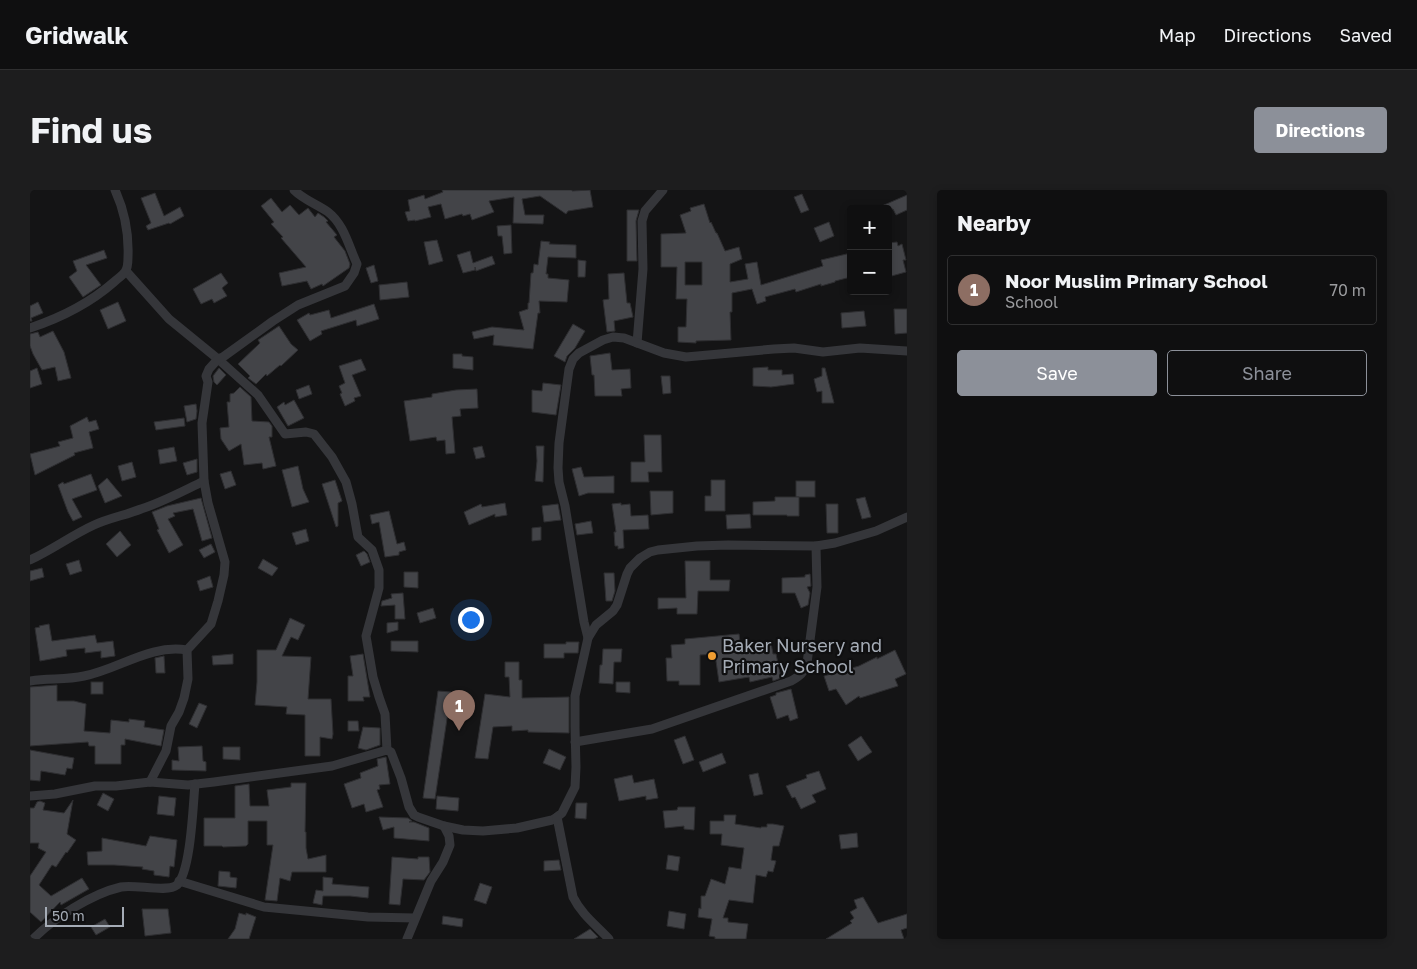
<!DOCTYPE html>
<meta charset="utf-8">
<style>
body{margin:0;font-family:"Golos Text",sans-serif;background:#1d1d1e;color:#f1f3f6}
.controls{position:absolute;right:15px;top:15px;display:grid;overflow:hidden;border-radius:5px;box-shadow:0 2px 8px #0003}
.controls button{width:45px;height:45px;display:grid;place-items:center;padding:0;border:0;border-bottom:1px solid #2f2f30;background:#0f0f10;color:#f1f3f6;font:25px sans-serif}
.scale{position:absolute;left:15px;bottom:12px;width:79px;box-sizing:border-box;padding-left:5px;border:2px solid #a5acb6;border-top:0;font-size:14px;line-height:18px;white-space:nowrap;color:#a5acb6;-webkit-text-stroke:4px #0f0f10;paint-order:stroke}
.you{position:absolute;left:440px;top:429px;width:18px;height:18px;margin:-12px;border:4px solid #fff;border-radius:50%;background:#1a73e8;box-shadow:0 0 0 8px #1a73e833}
.badge{display:grid;place-items:center;width:32px;height:32px;border-radius:50%;background:#8c9099;color:#fff;font-size:16px;font-weight:700}
.pin{position:absolute;translate:-50% -41px;filter:drop-shadow(0 1px 2px #0008)}
.pin::after{content:'';position:absolute;top:26px;width:18px;height:15px;background:inherit;clip-path:polygon(0 0,100% 0,50% 100%)}
.list{margin:0;padding:0;list-style:none}
h2{display:flex;justify-content:space-between;align-items:center;height:65px;margin:0;padding:0 20px;font-size:21px}
h2 small{font-size:16px;font-weight:400;color:#9b9c9f}
.list li{display:grid;grid-template-columns:32px 1fr auto;gap:15px;align-items:center;box-sizing:border-box;height:70px;margin:0 10px 10px;padding:0 10px;border:1px solid #2f2f30;border-radius:5px}
.list b{display:block;font-size:19px;white-space:nowrap}
.list p{margin:0;font-size:16px;white-space:nowrap;color:#9b9c9f}
.list em{font-size:16px;font-style:normal;color:#9b9c9f}
.actions{display:flex;gap:10px;padding:15px 20px}
.actions a{flex:1;padding:11px 0;border:1px solid #8c9099;border-radius:5px;text-align:center;font-size:18px;color:#8c9099}
.actions .main{background:#8c9099;color:#fff}
.map{position:relative;flex:none;width:877px;height:749px;overflow:hidden;border-radius:5px}
header{display:flex;align-items:center;gap:30px;box-sizing:border-box;height:70px;padding:0 25px;background:#0f0f10;border-bottom:1px solid #2f2f30}
header strong{font-size:24px}
nav{display:flex;gap:28px;margin-inline-start:auto;font-size:18px}
.intro{display:flex;align-items:center;justify-content:space-between;box-sizing:border-box;height:120px;padding:0 30px}
h1{margin:0;font-size:35px}
.button{padding:12px 22px;border-radius:5px;background:#8c9099;color:#fff;font-size:18px;font-weight:700}
main{display:flex;gap:30px;padding:0 30px}
aside{flex:1;background:#0f0f10;border-radius:5px;box-shadow:0 2px 8px #0003}
.map>svg:first-child{display:block}
.building{fill:#434448;stroke:#2e2e31;fill-rule:evenodd}
.lines{fill:none;stroke-linecap:round;stroke-linejoin:round}
.street{stroke:#35363a;stroke-width:9}
.poi-dot{fill:#f09e32;stroke:#0f0f10;stroke-width:2}
.labels{text-anchor:middle;stroke-width:4.5;stroke-linejoin:round;paint-order:stroke}
.poi-label{font-size:18px;fill:#a5acb6;stroke:#0f0f10;text-anchor:start}
</style>
<header>
<strong>Gridwalk</strong>
<nav><a>Map</a><a>Directions</a><a>Saved</a></nav>
</header>
<div class="intro"><h1>Find us</h1><a class="button">Directions</a></div>
<main>
<div class="map">
<svg width="877" height="749" viewBox="0 0 877 749">
<rect width="100%" height="100%" fill="#141415"/>
<!-- building -->
<g class="building">
<path d="M412 0H542V1L560 0 563 17 538 21 536 24 510 6 492 9 495 25H514L513 34 483 33 484 7 459 11 464 22 442 30 440 24 433 26 432 24 415 29 411 14 398 17 401 27 385 31V30L378 31 375 22 380 21 378 10 394 5 395 9 413 2Z"/>
<path d="M125 3 134 26 150 17 154 26 140 34 139 33 118 40 116 36 121 33 111 8Z"/>
<path d="M772 4 779 20 771 23 764 7Z"/>
<path d="M877 5V20L866 25 863 19H845Z"/>
<path d="M241 8 252 22 260 15 269 25 278 18 285 27 288 23 294 27 298 31 296 32 307 45 304 47 315 61 320 74 319 78 293 96 292 94 281 99 277 91 252 96 249 83 276 77 251 48 253 47 241 34 244 32 231 16Z"/>
<path d="M674 14 680 33 681 32 686 43H687L695 61 709 57 712 69 700 74V92L718 89 715 74 727 72 731 95 793 76 791 70 821 63V87L805 91V92L791 96V94L766 102 765 99 735 107 736 111 727 114 722 99 702 103V122H700L701 150 666 151V153L648 152V137H656L657 109H646L647 77H631V44L656 43 650 25 661 21 660 18ZM655 72H672V95H655Z"/>
<path d="M597 20H609L606 31 607 71H597Z"/>
<path d="M799 32 804 46 790 52 784 38Z"/>
<path d="M481 35 482 63 474 64 472 46H468L467 36Z"/>
<path d="M407 50 413 71 399 75 394 52Z"/>
<path d="M511 51 520 52 519 54 546 55V68L518 67 516 84H518V88L539 90 537 112 509 111 510 123H508L503 159 463 155 464 145 444 149 442 142 462 137 494 140 489 122 498 119V113H499L501 83H503L504 74 508 75Z"/>
<path d="M867 52 868 56 872 54 876 70H873L876 82 858 87V53Z"/>
<path d="M74 60 77 68 56 75 71 95 53 107 39 87 47 81 43 71Z"/>
<path d="M440 61 443 73 462 66 465 74 446 81 445 77V80L433 83 427 65Z"/>
<path d="M548 70 556 71 555 87H548Z"/>
<path d="M344 75 348 91 341 93 336 78Z"/>
<path d="M191 83 198 93 192 98 197 106 184 113 182 109 171 114 163 99Z"/>
<path d="M594 83 597 113H600L603 127 584 131 585 141 577 142 573 110 579 109 578 84Z"/>
<path d="M377 92 379 107 350 110 349 95Z"/>
<path d="M8 112 13 123 1 128 2 131H0V116Z"/>
<path d="M88 112 96 131 78 139 70 120Z"/>
<path d="M344 114 349 129 327 136 326 130 291 141 292 144 280 151 267 130 279 123 280 125 299 120 301 128Z"/>
<path d="M864 119H877V143L865 144Z"/>
<path d="M834 121 836 136 812 138 811 123Z"/>
<path d="M543 134 555 141 545 158 537 166 535 172 524 166Z"/>
<path d="M249 136 261 154 268 160 251 176 250 175 237 186 236 184 226 194 218 188 220 186 208 174 230 153 228 150Z"/>
<path d="M23 141 34 162 41 188 28 191 25 177 12 180 3 164 0 156V144L8 142 10 147Z"/>
<path d="M580 163 582 180 600 179 601 198 591 199 592 206H565L564 185H562L560 166Z"/>
<path d="M423 164H432V166L443 167V180L423 178Z"/>
<path d="M331 169 336 180 322 185 331 206 324 208 325 211 315 216 310 204 312 203 309 196 315 193 309 176Z"/>
<path d="M738 177V180H752V185L763 184 764 194 741 197 723 196V178Z"/>
<path d="M7 178 12 194 0 198V181Z"/>
<path d="M189 178 196 185 187 195 184 192 183 186Z"/>
<path d="M792 178H795L804 213H792V201L787 202 784 189 792 186Z"/>
<path d="M631 186H640L641 203 633 204Z"/>
<path d="M513 193 531 195 526 225 502 222V200L512 201Z"/>
<path d="M279 195 282 204 269 209 266 200Z"/>
<path d="M210 197 221 207 222 231 239 232 242 236V247H239L246 276 233 279 232 273 214 275 211 254 199 261 191 249 190 238 199 237 197 212H200V204L204 203Z"/>
<path d="M447 199 448 218 430 219 431 226 422 227 425 263 416 264 415 250 407 251 406 247 380 251 374 211 402 207V204L426 200Z"/>
<path d="M264 210 274 228 258 236 247 217 254 212 255 215Z"/>
<path d="M166 214 167 221 166 229 157 232 154 216Z"/>
<path d="M57 227 59 232 66 230 69 239 59 242 63 258 44 263 45 265 5 285 0 264 30 256 28 252 43 248 40 236Z"/>
<path d="M154 228 155 236 126 240 124 232Z"/>
<path d="M614 245H631L632 282H618L619 292H601V272H615Z"/>
<path d="M452 256 455 267 446 269 443 258Z"/>
<path d="M506 256H514L513 292 505 291 507 271Z"/>
<path d="M144 257 147 271 130 274 128 260Z"/>
<path d="M167 269V282L157 285 153 273Z"/>
<path d="M102 272 106 287 92 291 88 276Z"/>
<path d="M268 276 273 299 279 312 262 317 252 280Z"/>
<path d="M551 277 554 287 584 286V303H558L549 306 542 279Z"/>
<path d="M201 281 206 295 195 299 190 284Z"/>
<path d="M61 284 67 300 42 309 52 327 43 331 38 322 28 295 33 292 34 294Z"/>
<path d="M77 288 92 306 75 313 68 296Z"/>
<path d="M305 290 312 311 308 313V336L306 337 292 294Z"/>
<path d="M681 290H695V321H675V306H681Z"/>
<rect x="766" y="291" width="19" height="16"/>
<path d="M620 301H643V323L621 325Z"/>
<path d="M745 307H769V326H757V325H723V312L745 311Z"/>
<path d="M835 307 841 327 832 329 826 309Z"/>
<path d="M171 308 182 348 172 351 163 319 143 323 145 326 138 329 153 355 139 363 127 340 129 339 122 322 137 316Z"/>
<path d="M475 313 477 325 465 327V324L439 335 434 322 451 314 452 317Z"/>
<path d="M591 313V315L600 314 601 326 618 325 619 339 593 340 594 358 588 359V356H585L584 342H586L582 314Z"/>
<path d="M528 314 531 330 514 332 512 316Z"/>
<path d="M796 314H808V343H797Z"/>
<path d="M359 321 367 354 374 352 376 360 369 362V365L355 367 349 332 342 334 340 325Z"/>
<path d="M720 324 721 338 697 339 696 325Z"/>
<path d="M561 331 563 343 547 345 545 334Z"/>
<path d="M511 337V350L502 351V338Z"/>
<path d="M276 339 279 351 266 355 262 343Z"/>
<path d="M90 341 101 355 87 367 76 354Z"/>
<path d="M181 354 185 362 174 368 169 360Z"/>
<path d="M334 361 337 364 340 372 331 376 326 365Z"/>
<path d="M233 369 248 378 242 386 228 378Z"/>
<path d="M49 370 52 381 40 385 36 374Z"/>
<path d="M655 371H680V390H700L699 401H668L667 424H647V418L628 419V408H656Z"/>
<path d="M12 378 14 387 0 391V381Z"/>
<path d="M374 382H388V398L374 397Z"/>
<path d="M574 383H584L585 401 582 411H576Z"/>
<path d="M780 384 781 396 777 397 780 403 778 415 771 418 765 403H752V388L775 387V385Z"/>
<path d="M180 386 183 397 170 401 167 391Z"/>
<path d="M373 403 375 429H365V415L351 416 352 411 362 408 361 404Z"/>
<path d="M403 418 406 428 390 433 387 423Z"/>
<path d="M260 428 275 435 268 450 261 447 252 466 281 467 278 509H301L303 544 302 549 290 547V566H275V525L256 524 257 517 225 515 227 492V460H246Z"/>
<path d="M368 432V440L357 443V433Z"/>
<path d="M19 434 22 451 65 445 67 453 83 451 85 466 71 468V461L55 463V458L36 460 37 466 10 471 5 438 10 437 9 436Z"/>
<path d="M709 444 711 460 741 453 743 464H746L751 488 743 491 742 487 720 492 719 487 689 492 685 464 670 465V495H649V491H637L636 468H642L641 455 655 454V449Z"/>
<path d="M361 451H388V462L361 461Z"/>
<path d="M536 452H549L548 463H534V468H514V454H536Z"/>
<path d="M573 459H592L591 472H584L583 494 569 493 570 475H572Z"/>
<path d="M865 460 876 484 865 489 868 496 830 508 829 506 816 515 806 499 799 501 794 486 829 476 847 467V469Z"/>
<path d="M203 464V474L183 475 182 466Z"/>
<path d="M333 464 340 507H333L334 511H318V486H323L320 466Z"/>
<path d="M134 466 135 483H126L125 468Z"/>
<path d="M475 472H489V490H492V508L539 507V543L498 542V540L482 541V536L463 537 458 569 445 568 455 504 480 507 479 487H475Z"/>
<rect x="61" y="492" width="12" height="12"/>
<path d="M586 492H600V503L586 502Z"/>
<path d="M27 495V511H44L56 514 54 541 80 543 81 530 99 532V529L115 531 114 537 134 540 131 556 95 549V555H91V574H65V556H59L58 552 0 556V497Z"/>
<path d="M761 499 768 528 760 531 758 525 747 529 740 507 746 505V503Z"/>
<path d="M408 501 421 502 405 609 393 608Z"/>
<path d="M169 513 177 516 167 538 159 534Z"/>
<path d="M318 531H328L329 541H318Z"/>
<path d="M333 537 350 538V555L336 560 328 558Z"/>
<path d="M655 546 664 570 653 574 644 550Z"/>
<path d="M831 546 842 562 828 571 818 555Z"/>
<path d="M172 556 173 571 176 572V581L142 580V570L149 571 148 557Z"/>
<path d="M193 557H210V570L193 569Z"/>
<path d="M519 559 536 567 530 580 513 573Z"/>
<path d="M0 560 44 568 42 579 37 578 35 585 11 581 10 591 0 590Z"/>
<path d="M692 563 696 573 673 582 669 572Z"/>
<path d="M356 567 360 594 349 595 350 599 347 600 353 617 336 622 334 614 322 618 314 594 331 588 330 583 348 576 347 569Z"/>
<path d="M789 581 796 599 782 605 786 612 771 619 765 607 762 608 756 596 777 588 776 585Z"/>
<path d="M728 583 733 604 724 606 719 585Z"/>
<path d="M602 585 604 593 624 589 628 608 616 610V606L589 611 584 589Z"/>
<path d="M261 593H276L275 642H276V658L278 669 296 665V682H262L260 691 250 688 247 711 235 710 243 655H237V631H218V654L216 656 193 657 192 656H174V628H205V596L219 594 220 616H239L237 600 261 597Z"/>
<path d="M73 603 84 609 78 621 67 615Z"/>
<path d="M129 606 146 608 144 626 127 624Z"/>
<path d="M407 606 429 608 428 621 406 619Z"/>
<path d="M43 610 37 644 46 650 37 663 36 662 26 677 22 675 9 695 21 706 52 688 59 699 31 715 30 712 11 732 0 722V686L16 662 8 658 9 653H0V618H4L7 612 10 611 15 613 13 620 34 623Z"/>
<path d="M546 613H557L556 629 545 628Z"/>
<path d="M648 617H665L664 640 654 639V636L635 638 633 621 647 620Z"/>
<path d="M694 625H706L705 634 731 638V637H737V634H743L754 636 749 656H743L741 670 746 671 743 682 738 681 736 687 726 685 723 713 699 710 693 728H698V732L718 734 716 749H685V747L679 746 682 729 668 727 669 718 671 719V706H675L681 689 695 694 699 677 711 679 714 658 691 655 692 644H680V631H694Z"/>
<path d="M349 627 378 628 382 631 379 632H384L399 638V651L364 648V637L353 640Z"/>
<path d="M827 643 828 657 811 659 809 645Z"/>
<path d="M120 646 147 650 144 677 140 676 139 687 124 685V681L112 679 113 677 84 675H58L57 662 72 661V648L116 656Z"/>
<path d="M638 665 650 667 648 681 636 679Z"/>
<path d="M362 667 388 669V667H399L400 682 394 690 373 689 370 715 359 714Z"/>
<path d="M529 670 531 680 514 681V671Z"/>
<path d="M189 681 200 682V687L207 688 206 698 188 696Z"/>
<path d="M293 687 303 688 302 694 339 697 338 708 320 706H293L292 715 283 713 286 700 293 701Z"/>
<path d="M450 693 462 697 456 714 444 710Z"/>
<path d="M833 707 848 733 877 724V738L871 740 874 749H796L822 733 820 731 824 728 820 722 827 718 824 710Z"/>
<path d="M112 719H138L141 743 115 746Z"/>
<path d="M639 721 656 724 654 739 637 736Z"/>
<path d="M209 723 216 725V723L226 727 219 749H198L205 739Z"/>
<path d="M413 726 433 729 432 737 412 734Z"/>
<path d="M75 729 80 737 66 745 61 737Z"/>
<path d="M560 739 568 747 564 749H544Z"/>
</g>
<g class="lines">
<!-- street -->
<g class="street">
<path d="M96 81 139 129 188 169 228 205 255 244 276 242 284 244 302 267 316 292 322 314 328 347 342 360 349 380V398L336 446 343 487 349 507 355 524 357 560"/>
<path d="M0 138C30 128 60 113 84 92 87 89 92 86 95 82 98 78 98 72 98 67 99 43 95 22 85 0"/>
<path d="M607 153 613 79 612 31 615 21 633 0"/>
<path d="M0 370C22 360 42 345 64 335 79 328 96 325 111 319 133 312 153 301 174 291"/>
<path d="M558 448 554 432 535 316 529 292 528 278 529 253 539 179 543 169 549 163 573 150 583 147 594 148 634 163 656 167 744 159 764 158 793 162 830 158 877 161"/>
<path d="M0 491C18 488 36 490 54 486 89 479 120 454 157 460"/>
<path d="M545 552 622 539 761 491C770 486 774 483 777 473L787 397 786 356"/>
<path d="M120 592 136 561 141 536 149 522 154 508 158 489 157 460 181 434 188 411 194 385 195 372 178 313 174 291 172 233 178 192 176 186 179 179 188 169 193 167 243 131 268 115 315 96 324 83 327 74C319 57 314 34 298 22 287 14 274 10 264 0"/>
<path d="M0 606 25 604 65 596H86L120 592 158 595 184 592 302 576 357 560 361 562 371 588 379 617 384 625 388 627 414 636 433 640 453 641 487 638 522 630 527 627 532 623 545 597 546 577 545 537V506L558 448 566 435 583 421 587 415 597 384 600 378 610 368 620 362 628 360 667 356 698 355 786 356 805 353 846 341 877 327"/>
<path d="M527 627 543 707C552 725 566 735 579 749"/>
<path d="M149 691 234 717 338 727 385 728"/>
<path d="M3 749C24 728 61 704 91 697 105 694 137 703 147 695 161 681 163 615 165 594"/>
<path d="M377 749 401 691 413 672 420 655 419 646 414 636"/>
</g>
</g>
<!-- markers -->
<circle class="poi-dot" cx="682" cy="466" r="5"/>
<g class="labels">
<!-- poi labels -->
<g class="poi-label">
<text x="692" y="462">Baker Nursery and<tspan x="692" dy="21">Primary School</tspan></text>
</g>
</g>
</svg>
<div class="controls">
<button>+</button>
<button>−</button>
</div>
<div class="scale">50 m</div>
<div class="you"></div>
<div class="pin badge" style="left:429px;top:541px;background:#8d6e63">1</div>
</div>
<aside>
<h2>Nearby<small></small></h2>
<ul class="list">
<li><span class="badge" style="background:#8d6e63">1</span><div><b>Noor Muslim Primary School</b><p>School</p></div><em>70 m</em></li>
</ul>
<div class="actions"><a class="main">Save</a><a>Share</a></div>
</aside>
</main>
